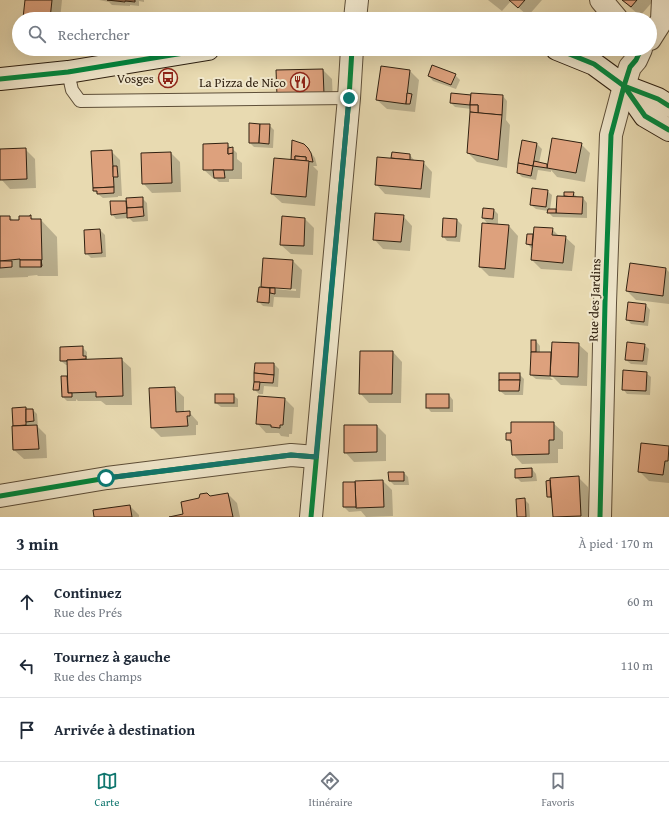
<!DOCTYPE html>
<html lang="fr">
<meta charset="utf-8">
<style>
body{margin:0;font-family:"Gentium Book Plus",serif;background:#f2f2f3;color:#1f2937}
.stop{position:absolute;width:12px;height:12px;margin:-9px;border:3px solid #0f766e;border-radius:50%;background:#fff}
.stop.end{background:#0f766e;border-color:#fff;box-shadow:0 1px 4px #0008}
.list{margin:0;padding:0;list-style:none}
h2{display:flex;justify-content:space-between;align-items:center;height:52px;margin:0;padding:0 16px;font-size:17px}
h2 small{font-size:13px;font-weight:400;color:#747a83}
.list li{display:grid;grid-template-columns:26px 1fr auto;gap:12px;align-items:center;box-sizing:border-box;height:64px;padding:0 16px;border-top:1px solid #e0e1e3}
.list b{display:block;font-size:15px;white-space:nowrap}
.list p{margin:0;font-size:13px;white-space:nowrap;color:#747a83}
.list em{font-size:13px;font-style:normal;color:#747a83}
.icon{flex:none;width:22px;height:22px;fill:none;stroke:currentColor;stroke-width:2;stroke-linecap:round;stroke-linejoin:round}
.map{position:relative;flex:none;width:669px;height:517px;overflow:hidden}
.search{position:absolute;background:#fff;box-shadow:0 4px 16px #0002;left:12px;right:12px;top:12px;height:44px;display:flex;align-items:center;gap:10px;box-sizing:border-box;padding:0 14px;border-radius:22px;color:#747a83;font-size:15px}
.sheet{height:244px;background:#fff}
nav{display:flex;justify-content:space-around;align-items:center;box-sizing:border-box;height:56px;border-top:1px solid #e0e1e3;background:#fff;font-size:11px;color:#747a83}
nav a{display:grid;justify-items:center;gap:2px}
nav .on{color:#0f766e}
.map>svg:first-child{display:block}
.shadow{fill:#0003;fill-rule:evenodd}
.building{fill:#dda17d;stroke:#302111}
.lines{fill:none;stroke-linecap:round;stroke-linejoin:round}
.service-casing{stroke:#5e4f39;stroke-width:14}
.minor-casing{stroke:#5e4f39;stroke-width:24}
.secondary-casing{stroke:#302111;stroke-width:24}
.service{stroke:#f0e7cc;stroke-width:12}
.minor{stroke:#f0e7cc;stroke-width:22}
.secondary{stroke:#f0e7cc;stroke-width:22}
.cycleway-casing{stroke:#f0e7cc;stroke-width:8}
.cycleway{stroke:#00873e;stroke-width:5}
.route{stroke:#0f766e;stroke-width:5}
.labels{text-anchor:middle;stroke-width:4;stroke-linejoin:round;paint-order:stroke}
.poi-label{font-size:13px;fill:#302111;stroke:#f0e7cc;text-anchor:end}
.street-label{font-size:13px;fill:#302111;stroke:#f0e7cc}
</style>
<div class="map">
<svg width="669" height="517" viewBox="0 0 669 517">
<rect width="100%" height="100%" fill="#e8dab1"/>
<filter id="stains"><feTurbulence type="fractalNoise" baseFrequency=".005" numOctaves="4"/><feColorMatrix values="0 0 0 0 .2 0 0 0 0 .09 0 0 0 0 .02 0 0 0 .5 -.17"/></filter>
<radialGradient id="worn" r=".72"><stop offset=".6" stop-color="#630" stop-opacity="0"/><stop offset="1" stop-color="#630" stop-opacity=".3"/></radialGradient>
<!-- shadow -->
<g class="shadow">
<path d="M26 0H62L60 19H26L24 18Z"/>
<path d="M99 0H144V2L139 1V6L130 5V6L112 5 109 2Z"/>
<path d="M488 0H542L528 16 511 1 502 11Z"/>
<path d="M622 0H654L640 16Z"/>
<path d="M323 70 332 79 333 103 287 105 278 96Z"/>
<path d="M410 71 419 80 415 112 387 109 377 100Z"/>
<path d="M455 75 460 80 456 89 433 81 429 76Z"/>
<path d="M472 96H503L507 101 506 120 510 125 507 168 477 162 468 153 471 109 455 107 451 103Z"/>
<path d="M269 125 274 130 273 148 254 147 250 143Z"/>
<path d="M523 142 537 144 542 149 539 163 548 165 581 144 590 153 585 182 557 177 551 170V172L538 170 536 180 522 177 518 173Z"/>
<path d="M227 144 237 153V159L242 163V179H229V182H219L216 179H214L204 170Z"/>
<path d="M25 149 35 159 36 188 10 189 1 179Z"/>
<path d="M309 150 315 158 317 166H313L318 171 315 206 282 203 272 194 292 161Z"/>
<path d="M111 151 120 160 122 196H118V197L103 198 94 191Z"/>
<path d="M171 153 180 162 181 192 152 193 143 183Z"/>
<path d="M410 155 414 160V162H423L432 172 430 198 385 194 376 184 394 160 392 158Z"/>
<path d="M547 191 552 195 550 210H557L565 197V193H573L578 198H583L587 203V218L553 217 548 212V211L536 209 531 205Z"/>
<path d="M142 198 147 203 148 221 133 222 129 218 116 219 112 214 111 202H128Z"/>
<path d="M494 210 498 214V224L487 223 483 218Z"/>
<path d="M403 216 412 226 410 251 383 249 374 239Z"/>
<path d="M0 217H10L14 221H20L31 217 34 220H41L57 237 58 276H38L37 275 28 276V277L0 278Z"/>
<path d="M305 219 314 228 313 255 291 254 281 245Z"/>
<path d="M444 219 457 220 462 225 460 242 447 241 443 236Z"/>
<path d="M483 224 509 226 518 236 514 278 489 276 480 267Z"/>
<path d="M552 229 559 236 565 237 575 246 572 271 541 269 532 260 533 248H531L527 243 532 235 534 237Z"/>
<path d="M100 230 105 235 106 257 91 258 86 253Z"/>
<path d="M293 261 302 270 300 298 274 297 273 307 263 306 259 302 264 288 262 286ZM273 287 296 289V291L275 289Z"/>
<path d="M666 269 669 272V304L636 300 627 291Z"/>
<path d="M646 305 650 310 648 326 631 324 627 319Z"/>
<path d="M536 341 540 346V353H551L552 355 578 344 588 353 587 386 561 385 548 372 546 373 553 380 536 379 531 375Z"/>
<path d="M644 345 649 349 647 365 631 364 626 360Z"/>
<path d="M82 347 87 352V359L88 360 121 359 131 368 132 405H106L101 401H78L76 399V401H67L63 397 67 377 68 379V365H66L61 361Z"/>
<path d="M393 352 402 362 401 403H369L360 393Z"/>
<path d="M256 364H274L279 369 278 387 264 386 263 394H259L254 389Z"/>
<path d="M646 373 651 377 650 395 627 394 623 389Z"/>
<path d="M519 374 524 379 523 395H505L500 391Z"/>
<path d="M174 388 184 397V413L189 412 198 422V425H196V435L161 437 152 428Z"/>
<path d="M233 395 238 399V407H221L216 403Z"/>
<path d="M449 395 453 400V412H431L427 407Z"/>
<path d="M285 399 294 408 292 434H289V437L281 436 279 433H266L257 423Z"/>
<path d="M25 408 27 410H33L37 414 38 427 46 435 47 458 24 459 14 450 13 409Z"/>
<path d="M553 423 563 432V449H558V463L522 464 513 454V445L507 439 512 434Z"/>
<path d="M377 426 386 435V461L354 462 345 452Z"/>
<path d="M642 444 669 447V483L649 481 640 472Z"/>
<path d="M532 469 536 474 537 481 521 482 516 477Z"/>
<path d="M404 473 408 477 409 485H394L390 481Z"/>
<path d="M578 477 588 487 590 517H554L553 500 548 496 547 481Z"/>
<path d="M383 481 392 490 393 516 366 517 361 511 349 512 344 507V483Z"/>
<path d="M228 494 237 503 240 517H173L184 515 200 499Z"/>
<path d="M524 499 529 504 530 517H518Z"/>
<path d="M130 506 139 515V517H95Z"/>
</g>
<!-- building -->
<g class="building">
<path d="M25 0H52L50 19 23 18Z"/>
<path d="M107 0H135V2L125 1V2Z"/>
<path d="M509 0H525L518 8Z"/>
<path d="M622 0H637L631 7Z"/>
<path d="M432 65 456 74 451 85 428 76Z"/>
<path d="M381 66 410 70 406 104 376 100Z"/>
<path d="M323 69 324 94 277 96 276 70Z"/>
<path d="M407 93 412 94 410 104H406Z"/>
<path d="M451 93 471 95 470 105 450 103Z"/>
<path d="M471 93 503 95 502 115 478 113V105H470Z"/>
<path d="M470 105H478V113L470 112Z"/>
<path d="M470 112 502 115 498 160 467 153Z"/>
<path d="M249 123 260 124 259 143H249Z"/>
<path d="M260 124H270L269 144 259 143Z"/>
<path d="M552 138 582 143 576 173 547 168Z"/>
<path d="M292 140 304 144 308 148 311 153 313 162 306 161V157L295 156V160H291Z"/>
<path d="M522 140 537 143 533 166 518 163Z"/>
<path d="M228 143V154L233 153V170H203V144Z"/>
<path d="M233 147V153L228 154V148Z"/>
<path d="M26 148 27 179 0 180V149Z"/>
<path d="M112 150 114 187 93 188 91 151Z"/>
<path d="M171 152 172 183 142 184 141 153Z"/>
<path d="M392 152 410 154V160L391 158Z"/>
<path d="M295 156 306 157V161L295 160Z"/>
<path d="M377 157 424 161 421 189 375 185Z"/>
<path d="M274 158 309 161 306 197 271 194Z"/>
<path d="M534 161 547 164V168L533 166Z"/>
<path d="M518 163 533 166 531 176 517 173Z"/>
<path d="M113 166H117L118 177H113Z"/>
<path d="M213 170H224L225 178H214Z"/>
<path d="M114 187V193L97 194V191H93V188Z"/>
<path d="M532 188 548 190 546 207 530 205Z"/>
<path d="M564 192H574L573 197 564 196Z"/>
<path d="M557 196 583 197 582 214 556 213Z"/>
<path d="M143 197V207L127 208 126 198Z"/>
<path d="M110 201H126L127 213 111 215Z"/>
<path d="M143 207 144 216 127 218V208Z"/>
<path d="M483 208 494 209 493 219 482 218Z"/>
<path d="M548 209H556V213H547Z"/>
<path d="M375 213 404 215 401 242 373 240Z"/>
<path d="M30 215H31V219H41L42 260H41L42 266 41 267V260H20V259L0 261V216H10V220H19V216H30Z"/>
<path d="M282 216 305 218 304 246 280 245Z"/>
<path d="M443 218 457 219 456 237H442Z"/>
<path d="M482 223 509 225 505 269 479 267Z"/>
<path d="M534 227 553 228 552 235 566 236 563 263 531 260Z"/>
<path d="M100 229 102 253 85 254 84 230Z"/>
<path d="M527 234H533L532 245 526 244Z"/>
<path d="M263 258 293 260 291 289 261 287Z"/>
<rect x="20" y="260" width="21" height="7"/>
<path d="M0 261H12V267L0 268Z"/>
<path d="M630 263 666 268 663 296 626 291Z"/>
<path d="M259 287 270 288 269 303 257 302Z"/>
<path d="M270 288H275V294L270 293Z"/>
<path d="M628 302 646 304 644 322 626 320Z"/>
<rect x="531" y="340" width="5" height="12"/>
<path d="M552 342 579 343 578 377 550 376Z"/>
<path d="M627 342 645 344 643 361 625 360Z"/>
<path d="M83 346V356H86V359L67 360V361H60V347Z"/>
<path d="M360 351H393L392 394H359Z"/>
<path d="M531 352H551L550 376 530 375Z"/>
<path d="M122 358 123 396 96 397V392L68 393 67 360Z"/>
<path d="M255 363H274V375L254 373Z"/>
<path d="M623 370 647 372 646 391 622 390Z"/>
<path d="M254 373 274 375 273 383 254 382Z"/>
<rect x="499" y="373" width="21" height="7"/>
<path d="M61 376H67L68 393H72V397H62Z"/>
<path d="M499 380H520L519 391H499Z"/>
<path d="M254 382H260L259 390H253Z"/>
<path d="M175 387 176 412 190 411V416H187L188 426 151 428 149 388Z"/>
<rect x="215" y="394" width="19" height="9"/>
<rect x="426" y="394" width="23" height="14"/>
<path d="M258 396 285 398 283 425H280V428L271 427V425L256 424Z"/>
<path d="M26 407V425L13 426 12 408Z"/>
<path d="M26 409H33L34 421 26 422Z"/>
<path d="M511 422H554V440H549V454L512 455 511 440H506V433H511Z"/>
<path d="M37 425 39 449 13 450 12 426Z"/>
<path d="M344 425H377V452L344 453Z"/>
<path d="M641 443 669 446 668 461H665L663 475 638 472Z"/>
<path d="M532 468V477L515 478V469Z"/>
<path d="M388 472H404V481H389Z"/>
<path d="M579 476 581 516 553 517 550 478Z"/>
<path d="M383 480 384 507 356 508 355 481Z"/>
<path d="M550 480 551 497H547L546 481Z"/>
<path d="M343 482H355L356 507H343Z"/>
<path d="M207 493 210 496 228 493 233 517H169L183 514 181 502 199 498 200 494Z"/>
<path d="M525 498 526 517H517L516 499Z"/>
<path d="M130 505 132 517H94L93 510Z"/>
</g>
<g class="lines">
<defs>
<path id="service" d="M68 72 72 90 80 101 349 98"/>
<g id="minor">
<path d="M601 0 617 19"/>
<path d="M355 19 357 0"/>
<path d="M650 39 662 20 663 0"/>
<path d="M0 496 107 478 291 455 316 457"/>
<path d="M311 517 349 98 352 49"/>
<path d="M600 517 605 303 611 135 624 86 630 67 636 60 641 49"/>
</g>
<g id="secondary">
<path d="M557 49 594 64 624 86 658 99 669 106"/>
<path d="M0 79 68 72 208 49"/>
<path d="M624 86 645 116 669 130"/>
</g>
</defs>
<!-- service casing -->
<use href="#service" class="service-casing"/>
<!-- minor casing -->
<use href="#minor" class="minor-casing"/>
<!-- secondary casing -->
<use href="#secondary" class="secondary-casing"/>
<!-- service -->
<use href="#service" class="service"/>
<!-- minor -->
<use href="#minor" class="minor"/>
<!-- secondary -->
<use href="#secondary" class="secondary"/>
<defs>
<g id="cycleway">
<path d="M557 49 594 64 624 86 658 99 669 106"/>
<path d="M0 79 68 72 208 49"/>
<path d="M624 86 645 116 669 130"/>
<path d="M0 496 107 478 291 455 316 457"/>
<path d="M311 517 349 98 352 49"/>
<path d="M600 517 605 303 611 135 624 86 630 67 636 60 641 49"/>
</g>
</defs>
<!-- cycleway casing -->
<use href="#cycleway" class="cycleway-casing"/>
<!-- cycleway -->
<use href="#cycleway" class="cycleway"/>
</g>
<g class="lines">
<!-- route -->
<path class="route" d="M106 478 291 455 316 457 349 98"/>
</g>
<!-- icons -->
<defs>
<symbol id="bus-ring" viewBox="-11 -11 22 22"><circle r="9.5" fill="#f0e7cc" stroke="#8f2418" stroke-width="1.5"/><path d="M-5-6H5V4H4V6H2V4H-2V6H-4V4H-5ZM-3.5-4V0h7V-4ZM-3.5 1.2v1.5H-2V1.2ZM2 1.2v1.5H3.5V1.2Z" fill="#8f2418"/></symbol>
<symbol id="restaurant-ring" viewBox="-11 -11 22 22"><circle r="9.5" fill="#f0e7cc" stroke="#8f2418" stroke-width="1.5"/><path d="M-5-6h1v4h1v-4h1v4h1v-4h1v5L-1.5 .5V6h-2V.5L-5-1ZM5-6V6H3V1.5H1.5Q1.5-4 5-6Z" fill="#8f2418"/></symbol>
</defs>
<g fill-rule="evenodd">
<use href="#bus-ring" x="157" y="67" width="22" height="22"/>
<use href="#restaurant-ring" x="289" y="71" width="22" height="22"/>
</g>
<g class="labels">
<!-- poi labels -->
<g class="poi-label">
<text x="154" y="83">Vosges</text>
<text x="286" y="87">La Pizza de Nico</text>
</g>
<!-- street labels -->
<g class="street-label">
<text transform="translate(594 300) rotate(-88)" y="5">Rue des Jardins</text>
</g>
</g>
<rect width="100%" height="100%" filter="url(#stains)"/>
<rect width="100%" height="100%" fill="url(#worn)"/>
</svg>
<div class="stop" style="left:106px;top:478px"></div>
<div class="stop end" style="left:349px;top:98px"></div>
<div class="search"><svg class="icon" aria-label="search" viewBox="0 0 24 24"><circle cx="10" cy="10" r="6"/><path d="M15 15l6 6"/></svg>Rechercher</div>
</div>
<section class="sheet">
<h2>3 min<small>À pied · 170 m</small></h2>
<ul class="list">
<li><svg class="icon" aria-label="ahead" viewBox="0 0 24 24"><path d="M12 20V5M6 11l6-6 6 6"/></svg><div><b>Continuez</b><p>Rue des Prés</p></div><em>60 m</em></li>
<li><svg class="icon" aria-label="left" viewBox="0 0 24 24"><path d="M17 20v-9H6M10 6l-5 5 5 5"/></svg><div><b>Tournez à gauche</b><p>Rue des Champs</p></div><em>110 m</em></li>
<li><svg class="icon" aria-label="arrive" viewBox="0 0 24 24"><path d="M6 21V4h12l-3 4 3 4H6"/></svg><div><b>Arrivée à destination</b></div></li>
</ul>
</section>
<nav>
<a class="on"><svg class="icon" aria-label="map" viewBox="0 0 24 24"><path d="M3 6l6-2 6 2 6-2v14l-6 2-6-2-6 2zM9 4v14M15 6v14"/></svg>Carte</a>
<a><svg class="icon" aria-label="directions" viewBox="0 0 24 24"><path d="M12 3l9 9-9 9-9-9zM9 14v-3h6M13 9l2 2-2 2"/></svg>Itinéraire</a>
<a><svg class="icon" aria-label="saved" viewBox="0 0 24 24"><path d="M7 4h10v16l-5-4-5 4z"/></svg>Favoris</a>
</nav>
